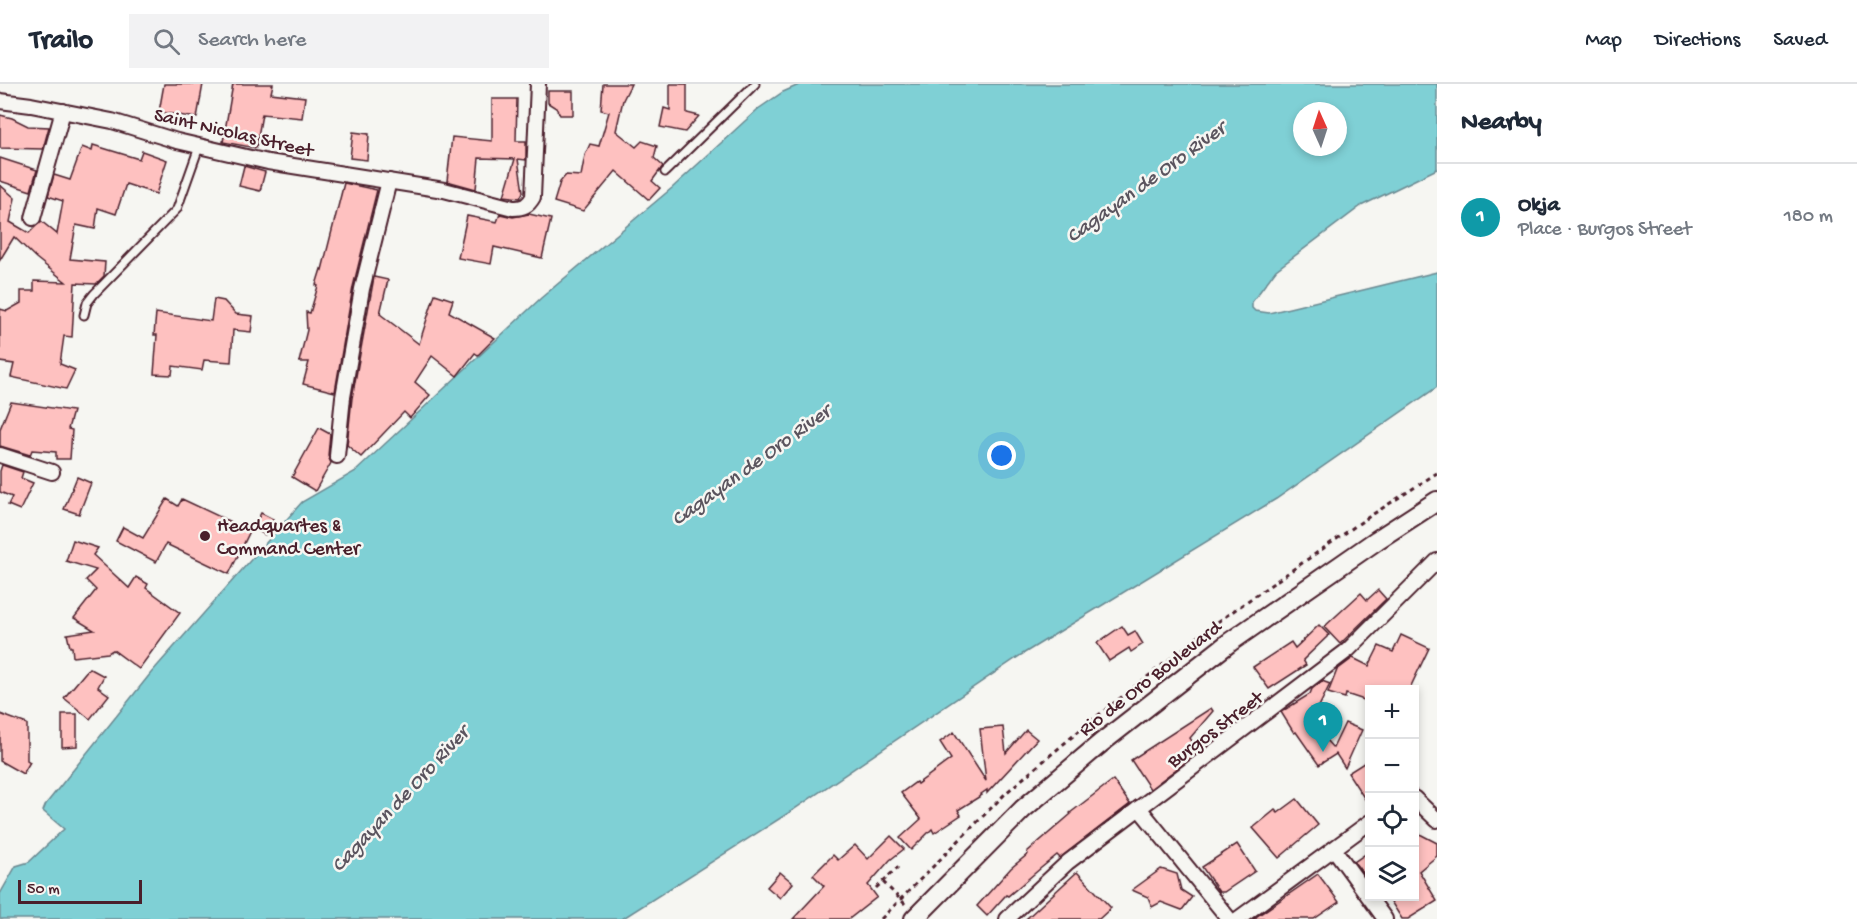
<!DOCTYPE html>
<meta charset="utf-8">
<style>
body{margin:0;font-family:"Gochi Hand",sans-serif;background:#f2f2f3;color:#1f2937}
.controls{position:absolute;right:18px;bottom:18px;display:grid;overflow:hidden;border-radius:0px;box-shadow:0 3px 9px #0003}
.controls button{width:54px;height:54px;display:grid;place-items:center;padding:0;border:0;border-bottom:2px solid #e0e1e3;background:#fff;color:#1f2937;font:30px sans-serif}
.compass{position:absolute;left:1293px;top:18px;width:54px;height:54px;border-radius:50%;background:#fff;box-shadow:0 3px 9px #0003;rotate:357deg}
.scale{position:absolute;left:18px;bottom:15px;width:124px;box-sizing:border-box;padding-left:6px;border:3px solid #4a1f2b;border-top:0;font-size:16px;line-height:21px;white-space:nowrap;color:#4a1f2b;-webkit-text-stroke:4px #f6f6f2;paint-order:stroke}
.you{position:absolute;left:1002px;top:372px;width:21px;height:21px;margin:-15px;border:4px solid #fff;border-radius:50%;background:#1a73e8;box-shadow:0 0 0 9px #1a73e833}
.badge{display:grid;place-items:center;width:39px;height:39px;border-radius:50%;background:#b45309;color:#fff;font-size:20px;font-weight:700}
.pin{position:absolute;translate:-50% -50px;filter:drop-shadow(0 2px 3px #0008)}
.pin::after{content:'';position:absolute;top:32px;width:21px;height:18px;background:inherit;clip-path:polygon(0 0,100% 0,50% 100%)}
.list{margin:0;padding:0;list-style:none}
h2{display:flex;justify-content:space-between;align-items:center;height:78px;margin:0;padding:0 24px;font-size:26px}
h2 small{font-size:20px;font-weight:400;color:#747a83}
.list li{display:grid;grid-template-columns:39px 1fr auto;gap:18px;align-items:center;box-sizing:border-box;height:108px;padding:0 24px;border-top:2px solid #e0e1e3}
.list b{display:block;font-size:22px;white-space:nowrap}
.list p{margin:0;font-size:20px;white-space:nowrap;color:#747a83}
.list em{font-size:20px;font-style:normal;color:#747a83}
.icon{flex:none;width:33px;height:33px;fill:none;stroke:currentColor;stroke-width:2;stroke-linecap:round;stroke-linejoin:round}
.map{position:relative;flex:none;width:1437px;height:835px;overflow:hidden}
header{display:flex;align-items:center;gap:36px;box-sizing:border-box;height:84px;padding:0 30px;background:#fff;border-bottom:2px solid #e0e1e3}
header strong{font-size:28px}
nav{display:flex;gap:33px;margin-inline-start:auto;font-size:21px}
.search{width:420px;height:54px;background:#f2f2f3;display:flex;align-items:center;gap:15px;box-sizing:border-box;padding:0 21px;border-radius:0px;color:#747a83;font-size:22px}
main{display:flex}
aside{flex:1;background:#fff}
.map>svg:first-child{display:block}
.water{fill:#7fd0d5;stroke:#6a8991;stroke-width:1.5;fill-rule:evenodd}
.building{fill:#fec1c0;stroke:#4a1f2b;stroke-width:1.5}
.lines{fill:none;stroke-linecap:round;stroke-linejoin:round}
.lane-casing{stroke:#4a1f2b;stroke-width:11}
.street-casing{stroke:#4a1f2b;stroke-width:18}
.secondary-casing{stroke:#4a1f2b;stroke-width:22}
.path{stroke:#4a1f2b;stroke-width:3;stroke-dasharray:4.5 4.5;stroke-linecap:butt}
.lane{stroke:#f6f6f2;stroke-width:7}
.street{stroke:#f6f6f2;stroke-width:14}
.secondary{stroke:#f6f6f2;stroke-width:18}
.poi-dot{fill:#4a1f2b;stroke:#f6f6f2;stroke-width:2}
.labels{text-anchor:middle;stroke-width:5;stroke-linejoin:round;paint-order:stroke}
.street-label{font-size:20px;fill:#4a1f2b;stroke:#f6f6f2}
.poi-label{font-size:20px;fill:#4a1f2b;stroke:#f6f6f2;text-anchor:start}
.water-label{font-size:21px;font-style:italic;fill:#5a545e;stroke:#f6f6f2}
</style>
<header>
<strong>Trailo</strong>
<div class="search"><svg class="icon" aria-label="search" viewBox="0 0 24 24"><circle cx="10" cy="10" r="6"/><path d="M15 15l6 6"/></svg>Search here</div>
<nav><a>Map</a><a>Directions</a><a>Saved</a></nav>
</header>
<main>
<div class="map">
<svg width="1437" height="835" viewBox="0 0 1437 835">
<rect width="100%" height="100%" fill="#f6f6f2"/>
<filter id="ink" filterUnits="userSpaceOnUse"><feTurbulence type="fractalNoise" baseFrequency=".0167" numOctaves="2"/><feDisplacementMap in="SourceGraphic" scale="12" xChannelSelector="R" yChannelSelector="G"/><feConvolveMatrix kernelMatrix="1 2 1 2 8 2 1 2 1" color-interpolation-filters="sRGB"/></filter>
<g filter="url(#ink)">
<!-- water -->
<path class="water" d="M801 0H1437V85L1361 122 1276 186 1252 218V224L1255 227 1269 229 1437 188V303L1276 415 1021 571 790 728 622 835H0V810L16 782 29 778 64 745 43 727 46 720 151 589 302 418 356 387 541 214 672 104 758 25 783 8ZM1302 27H1338V63H1302Z"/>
<!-- building -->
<g class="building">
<path d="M164 0H203L197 34 159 28Z"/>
<path d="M233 0H273L271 9 305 13 302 34 262 30 256 64 223 58Z"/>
<path d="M603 0H631L623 16 616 47 636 63 642 57 657 62 654 74 663 82 652 97 660 104 649 116 616 87 583 127 554 118 560 98 566 91 581 92 585 71 590 60 599 62 609 28 601 26Z"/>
<path d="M670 0H687V29L699 32 685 48 660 43 664 24 670 26Z"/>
<path d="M548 7H573V31H560L556 24 548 19Z"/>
<path d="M492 15H517L516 57H526V76L518 75 523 108 520 114 504 112 515 75 479 74 476 105 447 97 452 53 492 57Z"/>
<path d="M0 31 12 34 28 42 49 43 43 65 0 64Z"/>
<path d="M353 48 369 50 367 76 350 74Z"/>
<path d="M93 61 139 75 142 67 167 76 156 110 126 100 116 130 98 124 95 145 76 141 70 175 105 178 104 192 96 200 75 199 72 253 64 252 60 280 75 286 66 305 11 293 14 280 0 278V225L7 227 21 219V207H34V197L66 198 36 174 14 153 0 176V101L15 114 10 138 29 149 41 137 57 150 63 117 48 112 54 91 70 96 82 63 92 67Z"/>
<path d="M0 74 37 86 31 107 0 97Z"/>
<path d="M244 82 265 88 260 107 239 102Z"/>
<path d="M344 99 377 106 353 203 335 308 303 300 309 278H299L307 246 306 228 310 229 318 202 316 201 321 185 322 186Z"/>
<path d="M500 130 513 133 529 130 551 135 542 174 494 163 491 180 458 174 467 132 497 138Z"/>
<path d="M374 193 388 196 380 230 419 260 435 210 453 216 449 228 495 254 478 271 475 269 457 292 432 272 415 298 430 311 410 334 404 328 361 373 347 361 352 314Z"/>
<path d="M214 215 224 217 236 230 253 232 251 248 233 246 231 278 204 276 202 286 173 282 172 291 154 290 157 251H154L156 229 211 237Z"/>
<path d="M11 318 73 327 68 345 72 346 70 375H56V368L32 366 30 371 0 362V345Z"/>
<path d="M319 344 330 350 328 372 331 379 315 407 292 393Z"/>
<path d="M2 381 23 388 21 394 33 399 20 426 8 421 12 413 0 408V387Z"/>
<path d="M77 393 91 399 79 430 64 425Z"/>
<path d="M167 415 178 422 182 415 250 447 229 490 166 460 156 478 116 457 123 443 143 454Z"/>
<path d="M261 429 273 435 265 451 253 444Z"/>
<path d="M73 456 98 464 93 471 129 504 136 493 148 500 146 504 180 529 139 585 113 566 108 569 73 573 72 563H70L67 550 94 546 74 534 96 506 86 496 96 486 66 477Z"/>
<path d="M1378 506 1386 515 1340 560 1324 543 1361 509 1367 516Z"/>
<path d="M1319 541 1329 551 1303 576 1306 581 1269 605 1253 583 1291 558 1295 564Z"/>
<path d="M1122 542 1128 551 1135 547 1143 560 1131 568 1129 564 1109 577 1097 559Z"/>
<path d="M1401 551 1429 564 1409 606H1370V618L1346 610 1345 614 1328 609 1337 586 1353 574 1369 582 1379 562 1393 568Z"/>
<path d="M89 584 104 592 98 603 109 611 90 635 64 614Z"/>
<path d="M1322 597 1330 600 1313 635 1326 656 1333 664 1345 639 1362 646 1345 684 1336 670 1319 681 1296 648 1294 649 1281 628 1310 610 1312 605Z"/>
<path d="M1211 624 1213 627 1190 654 1199 668 1150 705 1131 676Z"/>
<path d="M0 630 27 640V676L30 678 23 690 0 677Z"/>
<path d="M62 630H77V662L62 663Z"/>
<path d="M1003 643 1006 669 1026 646 1037 655 987 709V706L981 710 982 711 958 726 961 731 934 749 932 745 911 766 900 754 921 735 901 709 916 698 917 700 951 675 940 658 954 648 986 697 980 645Z"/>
<path d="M1370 675V723L1348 689Z"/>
<path d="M1113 696 1130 720 1060 774 1057 771 1041 784 1008 812 1006 811 987 832 977 822 1011 784 1028 770 1027 768 1071 730 1070 729Z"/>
<path d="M1297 715 1318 741 1279 774 1253 744 1275 726 1278 729Z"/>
<path d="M1414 747 1437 759V772L1419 787 1437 817 1408 835H1402L1388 813H1414Z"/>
<path d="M891 752 904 765 890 776 868 801 877 813 849 835H793L824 802 813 791 833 771 838 776 855 761 868 775Z"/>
<path d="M1237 760 1255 787 1224 808H1219L1202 783Z"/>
<path d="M1370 767V798L1354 778Z"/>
<path d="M1161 785 1177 790 1181 806 1192 813 1182 826 1161 818 1152 823 1148 813 1132 806Z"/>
<path d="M780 788 793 799 780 814 767 803Z"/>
<path d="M1077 788 1111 824 1099 835H1026Z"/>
<path d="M1318 790 1339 818 1314 835H1253Z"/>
</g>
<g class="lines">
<defs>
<g id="lane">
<path d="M665 88 755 0"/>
<path d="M84 231 87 219 94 210 177 125 199 63"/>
</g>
<g id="street">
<path d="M0 17 31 21 112 37 177 57 268 78 444 106 513 124C523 124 528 122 533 113L538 0"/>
<path d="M33 134 63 27"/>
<path d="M0 371 52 388"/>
<path d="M337 372 343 313 362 205 389 97"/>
<path d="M1414 714 1437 736"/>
<path d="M1139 724 1229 835"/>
<path d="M1334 765 1385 835"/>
<path d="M1007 835 1068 778 1348 566 1437 477"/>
<path d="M1238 835 1370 738"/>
</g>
<path id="secondary" d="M914 835 1023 725 1101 659 1230 558 1377 456 1437 417"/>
</defs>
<!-- lane casing -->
<use href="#lane" class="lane-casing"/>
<!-- street casing -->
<use href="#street" class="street-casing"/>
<!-- secondary casing -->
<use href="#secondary" class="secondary-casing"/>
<!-- path -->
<g class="path">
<path d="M883 798 905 820"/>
<path d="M876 804 898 783"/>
<path d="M881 835 1007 708 1086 641 1216 539 1364 436 1437 389"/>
</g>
<!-- lane -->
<use href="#lane" class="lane"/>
<!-- street -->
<use href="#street" class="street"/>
<!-- secondary -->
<use href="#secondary" class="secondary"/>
</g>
</g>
<!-- markers -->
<circle class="poi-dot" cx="205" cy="452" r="6"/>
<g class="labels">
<!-- street labels -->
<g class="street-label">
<text transform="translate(234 47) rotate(13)" y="7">Saint Nicolas Street</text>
<text transform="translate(1149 593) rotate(-38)" y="7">Rio de Oro Boulevard</text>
<text transform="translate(1214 644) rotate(-37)" y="7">Burgos Street</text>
</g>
<!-- poi labels -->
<g class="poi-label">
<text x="217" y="447">Headquartes &amp;<tspan x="217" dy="23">Command Center</tspan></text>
</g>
<!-- water labels -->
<g class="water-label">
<text transform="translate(1145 97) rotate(-36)" y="7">Cagayan de Oro River</text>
<text transform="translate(750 380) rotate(-36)" y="7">Cagayan de Oro River</text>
<text transform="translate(399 714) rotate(-47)" y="7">Cagayan de Oro River</text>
</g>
</g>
</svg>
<div class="controls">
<button>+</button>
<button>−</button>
<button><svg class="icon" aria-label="locate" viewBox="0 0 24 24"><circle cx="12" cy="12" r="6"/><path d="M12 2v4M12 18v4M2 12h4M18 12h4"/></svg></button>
<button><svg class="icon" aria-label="layers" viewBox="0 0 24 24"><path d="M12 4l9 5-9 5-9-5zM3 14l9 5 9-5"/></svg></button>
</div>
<svg class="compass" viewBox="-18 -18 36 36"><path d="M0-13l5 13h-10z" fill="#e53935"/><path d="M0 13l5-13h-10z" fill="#747a83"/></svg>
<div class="scale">50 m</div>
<div class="you"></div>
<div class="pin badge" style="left:1323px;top:668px;background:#0f9aa8">1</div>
</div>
<aside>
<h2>Nearby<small></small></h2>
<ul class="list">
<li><span class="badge" style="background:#0f9aa8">1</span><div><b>Okja</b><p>Place · Burgos Street</p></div><em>180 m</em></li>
</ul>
</aside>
</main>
